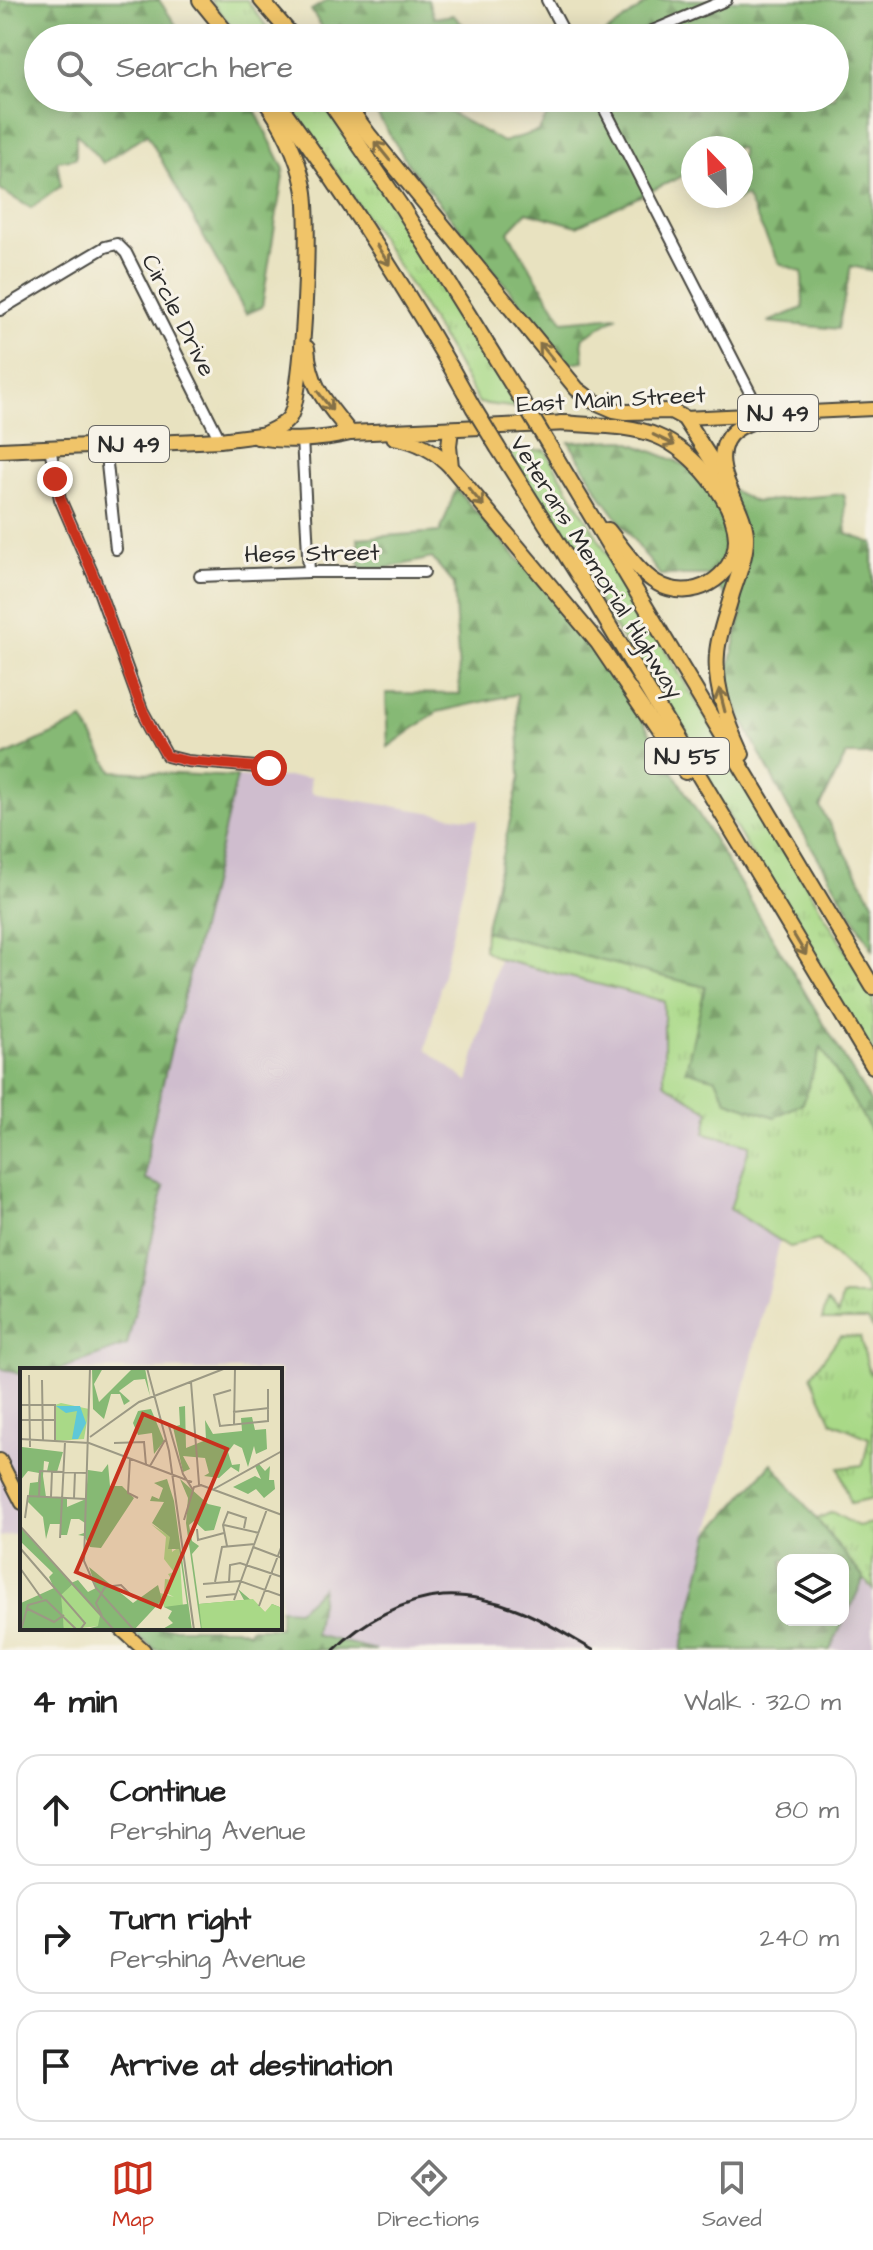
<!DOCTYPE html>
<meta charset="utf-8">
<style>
body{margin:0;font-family:"Architects Daughter",sans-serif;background:#f6f6f6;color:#222}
.controls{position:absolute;right:24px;bottom:24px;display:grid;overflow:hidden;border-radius:16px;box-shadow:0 4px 20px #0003}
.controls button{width:72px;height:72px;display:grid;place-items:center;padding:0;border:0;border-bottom:2px solid #e0e0e0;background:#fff;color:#222;font:40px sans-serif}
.compass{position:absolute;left:681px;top:136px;width:72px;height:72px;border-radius:50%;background:#fff;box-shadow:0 4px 20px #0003;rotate:337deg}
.stop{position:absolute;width:24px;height:24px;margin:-18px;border:6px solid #c8321e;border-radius:50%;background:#fff}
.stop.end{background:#c8321e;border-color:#fff;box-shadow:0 2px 8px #0008}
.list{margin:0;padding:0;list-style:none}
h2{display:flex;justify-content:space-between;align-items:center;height:104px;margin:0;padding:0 32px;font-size:34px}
h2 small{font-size:26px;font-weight:400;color:#767676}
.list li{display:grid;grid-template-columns:52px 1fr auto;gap:24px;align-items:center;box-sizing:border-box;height:112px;margin:0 16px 16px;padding:0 16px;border:2px solid #e0e0e0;border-radius:24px}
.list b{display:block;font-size:30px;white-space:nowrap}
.list p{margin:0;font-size:26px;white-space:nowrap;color:#767676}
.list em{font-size:26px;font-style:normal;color:#767676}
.icon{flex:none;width:44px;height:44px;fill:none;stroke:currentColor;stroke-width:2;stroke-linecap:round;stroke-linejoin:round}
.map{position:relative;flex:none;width:873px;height:1650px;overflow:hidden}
.search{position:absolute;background:#fff;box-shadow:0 4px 20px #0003;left:24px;right:24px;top:24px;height:88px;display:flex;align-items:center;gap:20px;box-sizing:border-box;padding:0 28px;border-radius:44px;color:#767676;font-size:30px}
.sheet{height:488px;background:#fff}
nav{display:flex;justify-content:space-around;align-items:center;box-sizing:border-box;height:112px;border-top:2px solid #e0e0e0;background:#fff;font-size:22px;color:#767676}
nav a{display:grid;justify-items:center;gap:4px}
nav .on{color:#c8321e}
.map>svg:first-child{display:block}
.industrial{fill:#cfbdce}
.grass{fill:url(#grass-tufts);stroke:#6a8259;stroke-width:2}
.forest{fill:url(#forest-firs);stroke:#587250;stroke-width:2;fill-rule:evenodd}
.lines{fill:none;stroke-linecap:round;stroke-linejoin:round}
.minor-casing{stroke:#474641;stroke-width:14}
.major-casing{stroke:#474641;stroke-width:16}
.highway-casing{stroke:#474641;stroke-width:18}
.minor{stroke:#fff;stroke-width:10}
.major{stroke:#f0c469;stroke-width:12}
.highway{stroke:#f0c469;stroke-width:14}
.rail{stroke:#2b2b2b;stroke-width:3}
.highway-bridge-casing{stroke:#474641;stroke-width:18;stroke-linecap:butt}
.highway-bridge{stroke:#f0c469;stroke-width:14}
.oneway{stroke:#847047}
.route{stroke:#c8321e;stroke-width:10}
.labels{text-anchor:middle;stroke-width:6;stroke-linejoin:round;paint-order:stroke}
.shield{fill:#f7f3e8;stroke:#686764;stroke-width:2}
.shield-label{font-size:22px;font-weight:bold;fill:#2b2b2b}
.street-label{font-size:24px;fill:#2b2b2b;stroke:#f7f3e8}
.inset-road{fill:none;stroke:#9c9984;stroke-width:2}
.view{fill:#c8321e;fill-opacity:0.15;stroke:#c8321e;stroke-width:4}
.inset-edge{fill:none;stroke:#2b2b2b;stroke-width:4}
</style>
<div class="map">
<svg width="873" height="1650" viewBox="0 0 873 1650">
<defs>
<pattern id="grass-tufts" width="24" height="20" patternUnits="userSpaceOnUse" patternTransform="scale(2)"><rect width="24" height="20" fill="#a9d987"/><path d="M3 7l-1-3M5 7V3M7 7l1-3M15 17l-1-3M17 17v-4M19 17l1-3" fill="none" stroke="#92ba75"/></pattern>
<pattern id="forest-firs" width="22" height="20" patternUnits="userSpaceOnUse" patternTransform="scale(2)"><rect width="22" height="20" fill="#86b974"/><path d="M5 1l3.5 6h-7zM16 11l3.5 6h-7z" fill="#6e975f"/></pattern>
</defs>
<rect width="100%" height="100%" fill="#f7f3e8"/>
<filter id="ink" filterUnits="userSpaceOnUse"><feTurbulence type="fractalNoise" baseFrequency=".0125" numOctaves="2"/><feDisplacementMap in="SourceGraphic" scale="16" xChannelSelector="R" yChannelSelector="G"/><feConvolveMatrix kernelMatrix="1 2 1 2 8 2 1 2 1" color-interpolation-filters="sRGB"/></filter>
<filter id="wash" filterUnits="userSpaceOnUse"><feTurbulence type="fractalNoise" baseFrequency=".006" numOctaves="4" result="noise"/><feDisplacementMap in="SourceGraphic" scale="32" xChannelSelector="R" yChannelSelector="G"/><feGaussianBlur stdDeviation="1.8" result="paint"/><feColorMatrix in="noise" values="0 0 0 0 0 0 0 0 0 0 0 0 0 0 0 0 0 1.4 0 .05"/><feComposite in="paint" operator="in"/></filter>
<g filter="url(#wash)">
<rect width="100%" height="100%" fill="#e8e2c0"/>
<!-- industrial -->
<g class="industrial">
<path d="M237 777H310L311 793 478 820 426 1049 468 1082 499 959 664 1001V1083L709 1111 751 1144 730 1208 780 1241 681 1650H376L315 1635 322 1589 298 1610 280 1609V1370H58L127 1345 164 1187 146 1180 149 1140Z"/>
<path d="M0 1368 22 1375V1532L0 1537Z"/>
<path d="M864 1579 873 1590V1650H830Z"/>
</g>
<!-- grass -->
<g class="grass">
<path d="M211 0H247L275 38H240Z"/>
<path d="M284 98H319L397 212 519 408 479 403C421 297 355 196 284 98Z"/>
<path d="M545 450 873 996V1056L509 451Z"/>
<path d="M485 931 706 987 716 1079 727 1101 774 1117 803 1103 821 1046 873 1134V1329L868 1320H822L827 1302 838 1315 842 1296H869L864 1284 818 1240 790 1247 730 1209 750 1145 705 1133 709 1111 664 1083V1001L499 959 484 950Z"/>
<path d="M840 1336 860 1337 870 1374 873 1368V1498L851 1503 839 1468 863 1465 869 1438 832 1422 811 1376Z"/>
<path d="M832 1512 857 1526 873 1523V1590L817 1519Z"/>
</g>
<!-- forest -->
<g class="forest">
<path d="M0 0H159L185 38H38V98H238L254 108 284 169 262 307 246 314 147 134 103 163 76 133V158L57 161 61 186 31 208 0 190Z"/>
<path d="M328 0H428L434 18 453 15 477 38H329L311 10Z"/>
<path d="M651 0H873V271L851 266 838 329 768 322 803 308 802 272 779 263 746 196 734 202 731 196H741V148H693V171L577 226 527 212 508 232 563 321 618 316 582 338 584 361 569 363 410 167 367 98H453L449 112 503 142 539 131 556 98H835V38H599Z"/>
<path d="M623 440 676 461 755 502 844 494 847 534 873 543V755H846L820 807 873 902V950L788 807 725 687 742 613 707 575H660L603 499 569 442Z"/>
<path d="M456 489 604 656 873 1106V1134L821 1047 803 1103 775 1117 727 1101 716 1079 686 1070 705 987 485 931 520 776 517 694 437 712 388 747 386 693 460 694 454 584 432 558 360 574 358 538 440 532Z"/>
<path d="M83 720 112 771 237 777 149 1140 146 1180 164 1187 127 1345 58 1370H22V1375L0 1368V758Z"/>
<path d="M772 1463 864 1579 830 1650H681L710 1533ZM843 1560V1620H783V1560Z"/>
<path d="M322 1588 315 1635 376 1650H156L127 1628H235L248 1632 250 1628H280V1609L298 1610Z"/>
</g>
</g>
<g filter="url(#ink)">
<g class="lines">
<defs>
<g id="minor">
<path d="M547 0 567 38"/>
<path d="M636 38 726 0"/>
<path d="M599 98 761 414"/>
<path d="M0 310 88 257 105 247 117 244 126 253 220 440"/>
<path d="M302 438 309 572"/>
<path d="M105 445 116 549"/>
<path d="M50 448 60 499 94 577 142 710 167 756 187 761 269 768"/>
<path d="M200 576 309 572H424"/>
</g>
<g id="major">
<path d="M684 418 873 409"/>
<path d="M0 1460 22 1503"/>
<path d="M120 1628 144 1650"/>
</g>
<g id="highway">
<path d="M200 0 231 38"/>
<path d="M261 0 294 38"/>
<path d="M275 98C347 197 414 299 473 407"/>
<path d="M327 98 403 209 524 404"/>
<path d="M342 98 369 135 577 389 593 401 614 410 626 412 671 411 684 418 729 487"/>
<path d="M307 348C310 388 327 403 350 433"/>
<path d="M561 423C592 426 628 424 657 436 692 450 735 500 736 539 736 578 691 604 657 583 639 573 621 546 608 530"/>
<path d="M451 429 449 446 451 467 598 643 685 772"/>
<path d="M258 437C286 442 322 440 350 433L568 423"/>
<path d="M258 437C267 432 283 427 289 418 304 399 311 215 304 187 298 156 282 123 263 98"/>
<path d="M394 437C417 441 435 450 451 467"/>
<path d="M550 447 873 987"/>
<path d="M498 448 592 597 873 1066"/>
<path d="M0 450 220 440 267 434"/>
<path d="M742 754C728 723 714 688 717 654 718 634 727 614 732 594 738 575 747 555 746 535 744 505 711 472 726 441 735 422 767 418 786 413"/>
</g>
</defs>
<!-- minor casing -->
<use href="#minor" class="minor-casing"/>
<!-- major casing -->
<use href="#major" class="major-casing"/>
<!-- highway casing -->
<use href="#highway" class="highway-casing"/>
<!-- minor -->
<use href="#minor" class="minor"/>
<!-- major -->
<use href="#major" class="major"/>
<!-- highway -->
<use href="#highway" class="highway"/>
<!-- rail -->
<path class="rail" d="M334 1650C362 1622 404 1599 443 1596 466 1594 495 1601 516 1609 543 1619 568 1636 593 1650"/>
<defs>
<g id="highway-bridge">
<path d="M524 404 550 447"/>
<path d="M473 407 498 448"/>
</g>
</defs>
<!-- highway-bridge casing -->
<use href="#highway-bridge" class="highway-bridge-casing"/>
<!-- highway-bridge -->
<use href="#highway-bridge" class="highway-bridge"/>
</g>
<!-- one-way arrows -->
<defs><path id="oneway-shaft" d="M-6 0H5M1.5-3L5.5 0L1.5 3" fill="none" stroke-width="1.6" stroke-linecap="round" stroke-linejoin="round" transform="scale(2)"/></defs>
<g class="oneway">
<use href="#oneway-shaft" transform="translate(382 151) rotate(-129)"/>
<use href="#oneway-shaft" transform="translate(383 255) rotate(57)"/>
<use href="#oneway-shaft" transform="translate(547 352) rotate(-129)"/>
<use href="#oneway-shaft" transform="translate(325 401) rotate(53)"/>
<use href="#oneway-shaft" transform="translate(664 440) rotate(26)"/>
<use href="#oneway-shaft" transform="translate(476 497) rotate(50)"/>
<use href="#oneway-shaft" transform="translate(722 700) rotate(-104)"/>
<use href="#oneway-shaft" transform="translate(800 945) rotate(59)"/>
</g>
</g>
<g class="lines" filter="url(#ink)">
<!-- route -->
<path class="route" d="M55 479C63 513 81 544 94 577 118 637 132 701 167 756L187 761 269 768"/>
</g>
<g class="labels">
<!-- shield labels -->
<g class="shield">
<rect x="738" y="395" width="80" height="36" rx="6"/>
<rect x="89" y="426" width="80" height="36" rx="6"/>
<rect x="645" y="738" width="84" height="36" rx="6"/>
</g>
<g class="shield-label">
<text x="778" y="421">NJ 49</text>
<text x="129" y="452">NJ 49</text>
<text x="687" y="764">NJ 55</text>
</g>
<!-- street labels -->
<g class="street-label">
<text transform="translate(179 315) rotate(63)" y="8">Circle Drive</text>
<text transform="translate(611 399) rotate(-3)" y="8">East Main Street</text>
<text transform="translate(312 553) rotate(-1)" y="8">Hess Street</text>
<text transform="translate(597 567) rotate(58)" y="8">Veterans Memorial Highway</text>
</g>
</g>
<!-- overview -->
<g transform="translate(20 1368)">
<rect width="262" height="262" fill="#e8e2c0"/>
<path d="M131 156 151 169 152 184 159 179 163 239H144L140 225 154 229 144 224 145 211 152 212 148 206 154 204 144 191 146 169ZM52 217 80 247 79 258 44 262 40 227Z" fill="#a9d987"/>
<path d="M72 0H83L74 16 79 34 113 0H125L130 28 125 11 114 12 99 23 110 33 104 37 100 26H91L84 51 73 41ZM165 38 166 80 186 72 185 52 193 66 222 63 221 50 232 49 235 62 246 61 247 81 236 86 234 78 228 99 222 80 214 76 208 84 212 97 220 96 219 104 211 99 199 110 184 108 189 105 185 90 163 88 170 101 163 104 153 59 160 57 159 39ZM131 41 144 73 134 86 132 65 118 67 113 55 118 43ZM2 79 43 84 37 104 27 103 29 94 24 93 23 108 26 129 47 130V139L66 131 68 102 82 104 88 96 90 118H102L114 130 81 180 70 179 64 168 58 167 64 165 65 155 59 151H51L47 167H40L41 156H30L26 171 23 149 8 134 10 115 18 114 19 105 8 103 0 113ZM239 96 245 103 250 98 249 112H254L255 121 244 130 236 121 228 126 213 119 235 108 241 111 235 98ZM147 111 154 133 172 262H141L153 255 148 250 152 243 144 239 167 236 159 181H148L150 169 132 155 144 134 130 133 132 128 139 131 143 120 134 115ZM160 111 188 136 201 139 194 162 185 163 174 153 169 157 172 173 179 178 172 186 179 236 224 232 218 221 246 245 252 236 262 240V262H181L166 155 168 130ZM0 159 51 215 58 212 68 224 76 220 69 199 113 235 138 217 142 232 114 262H62L78 258 80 247 52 217 41 227 44 262 0 261 1 235 34 220 29 209 33 205 0 173Z" fill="#86b974"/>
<path d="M41 35 69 41 64 71 35 73V37ZM233 231 245 244 252 236 262 240V262H182L179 236Z" fill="#a9d987"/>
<path d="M36 38H60L66 55 58 71H52L57 43 46 45Z" fill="#5ec8d8"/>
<path class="inset-road" d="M70 0 64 193 76 220 114 262M127 0 149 83 174 262M9 7 10 79M22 12 23 72M171 14 179 116M211 22 194 27 200 58 248 53V21M0 37H35V72M213 44 249 40M0 52H35M214 57 215 0M149 58 163 106 173 122M70 69 119 34 206 0M0 71 69 75 172 114M94 75 124 74 126 97M110 91 108 125 118 130M130 98 145 72M178 116 262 147M194 121 262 83M19 129 20 103 67 105M31 129 32 103M54 130 55 104M5 150 8 128 66 131M164 152 174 119 182 117M204 157 239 165M0 158 94 262M177 161 178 172 204 165M40 170 45 74M207 178 203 157 208 144 226 150 224 160M233 179 262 190M0 180 65 255 60 262M0 200 22 231M195 214 202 179 235 176M209 214 210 197 220 195 262 209M183 216 220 213 262 228M186 229 216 226M214 232 247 141M239 238 262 177M6 240 34 254 44 247M82 248 76 235 85 219 101 217 113 229M1 262 8 237 26 232 57 262"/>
<path class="view" d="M123 46 207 81 140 239 56 204Z"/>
<rect width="262" height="262" class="inset-edge"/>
</g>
</svg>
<div class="controls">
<button><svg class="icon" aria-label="layers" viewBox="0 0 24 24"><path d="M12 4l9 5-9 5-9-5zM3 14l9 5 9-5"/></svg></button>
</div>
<svg class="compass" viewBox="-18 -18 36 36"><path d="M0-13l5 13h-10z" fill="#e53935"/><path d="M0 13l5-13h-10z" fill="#767676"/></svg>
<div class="stop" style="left:269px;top:768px"></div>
<div class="stop end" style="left:55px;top:479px"></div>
<div class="search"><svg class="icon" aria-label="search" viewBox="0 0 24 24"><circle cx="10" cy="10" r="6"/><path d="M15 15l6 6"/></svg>Search here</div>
</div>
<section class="sheet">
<h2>4 min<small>Walk · 320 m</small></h2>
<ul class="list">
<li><svg class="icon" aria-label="ahead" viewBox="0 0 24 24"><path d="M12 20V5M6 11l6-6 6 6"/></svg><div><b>Continue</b><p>Pershing Avenue</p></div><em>80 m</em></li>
<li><svg class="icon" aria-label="right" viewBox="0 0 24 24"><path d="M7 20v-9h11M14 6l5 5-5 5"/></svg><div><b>Turn right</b><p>Pershing Avenue</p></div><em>240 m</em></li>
<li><svg class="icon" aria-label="arrive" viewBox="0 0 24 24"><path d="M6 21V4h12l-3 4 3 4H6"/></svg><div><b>Arrive at destination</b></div></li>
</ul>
</section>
<nav>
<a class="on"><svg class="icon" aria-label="map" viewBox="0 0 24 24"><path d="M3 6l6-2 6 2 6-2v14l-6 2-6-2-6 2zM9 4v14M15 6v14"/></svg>Map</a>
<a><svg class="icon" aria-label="directions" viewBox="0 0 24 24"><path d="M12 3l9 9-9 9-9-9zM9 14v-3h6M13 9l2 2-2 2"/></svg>Directions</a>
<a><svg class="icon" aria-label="saved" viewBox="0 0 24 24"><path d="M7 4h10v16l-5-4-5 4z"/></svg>Saved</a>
</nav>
